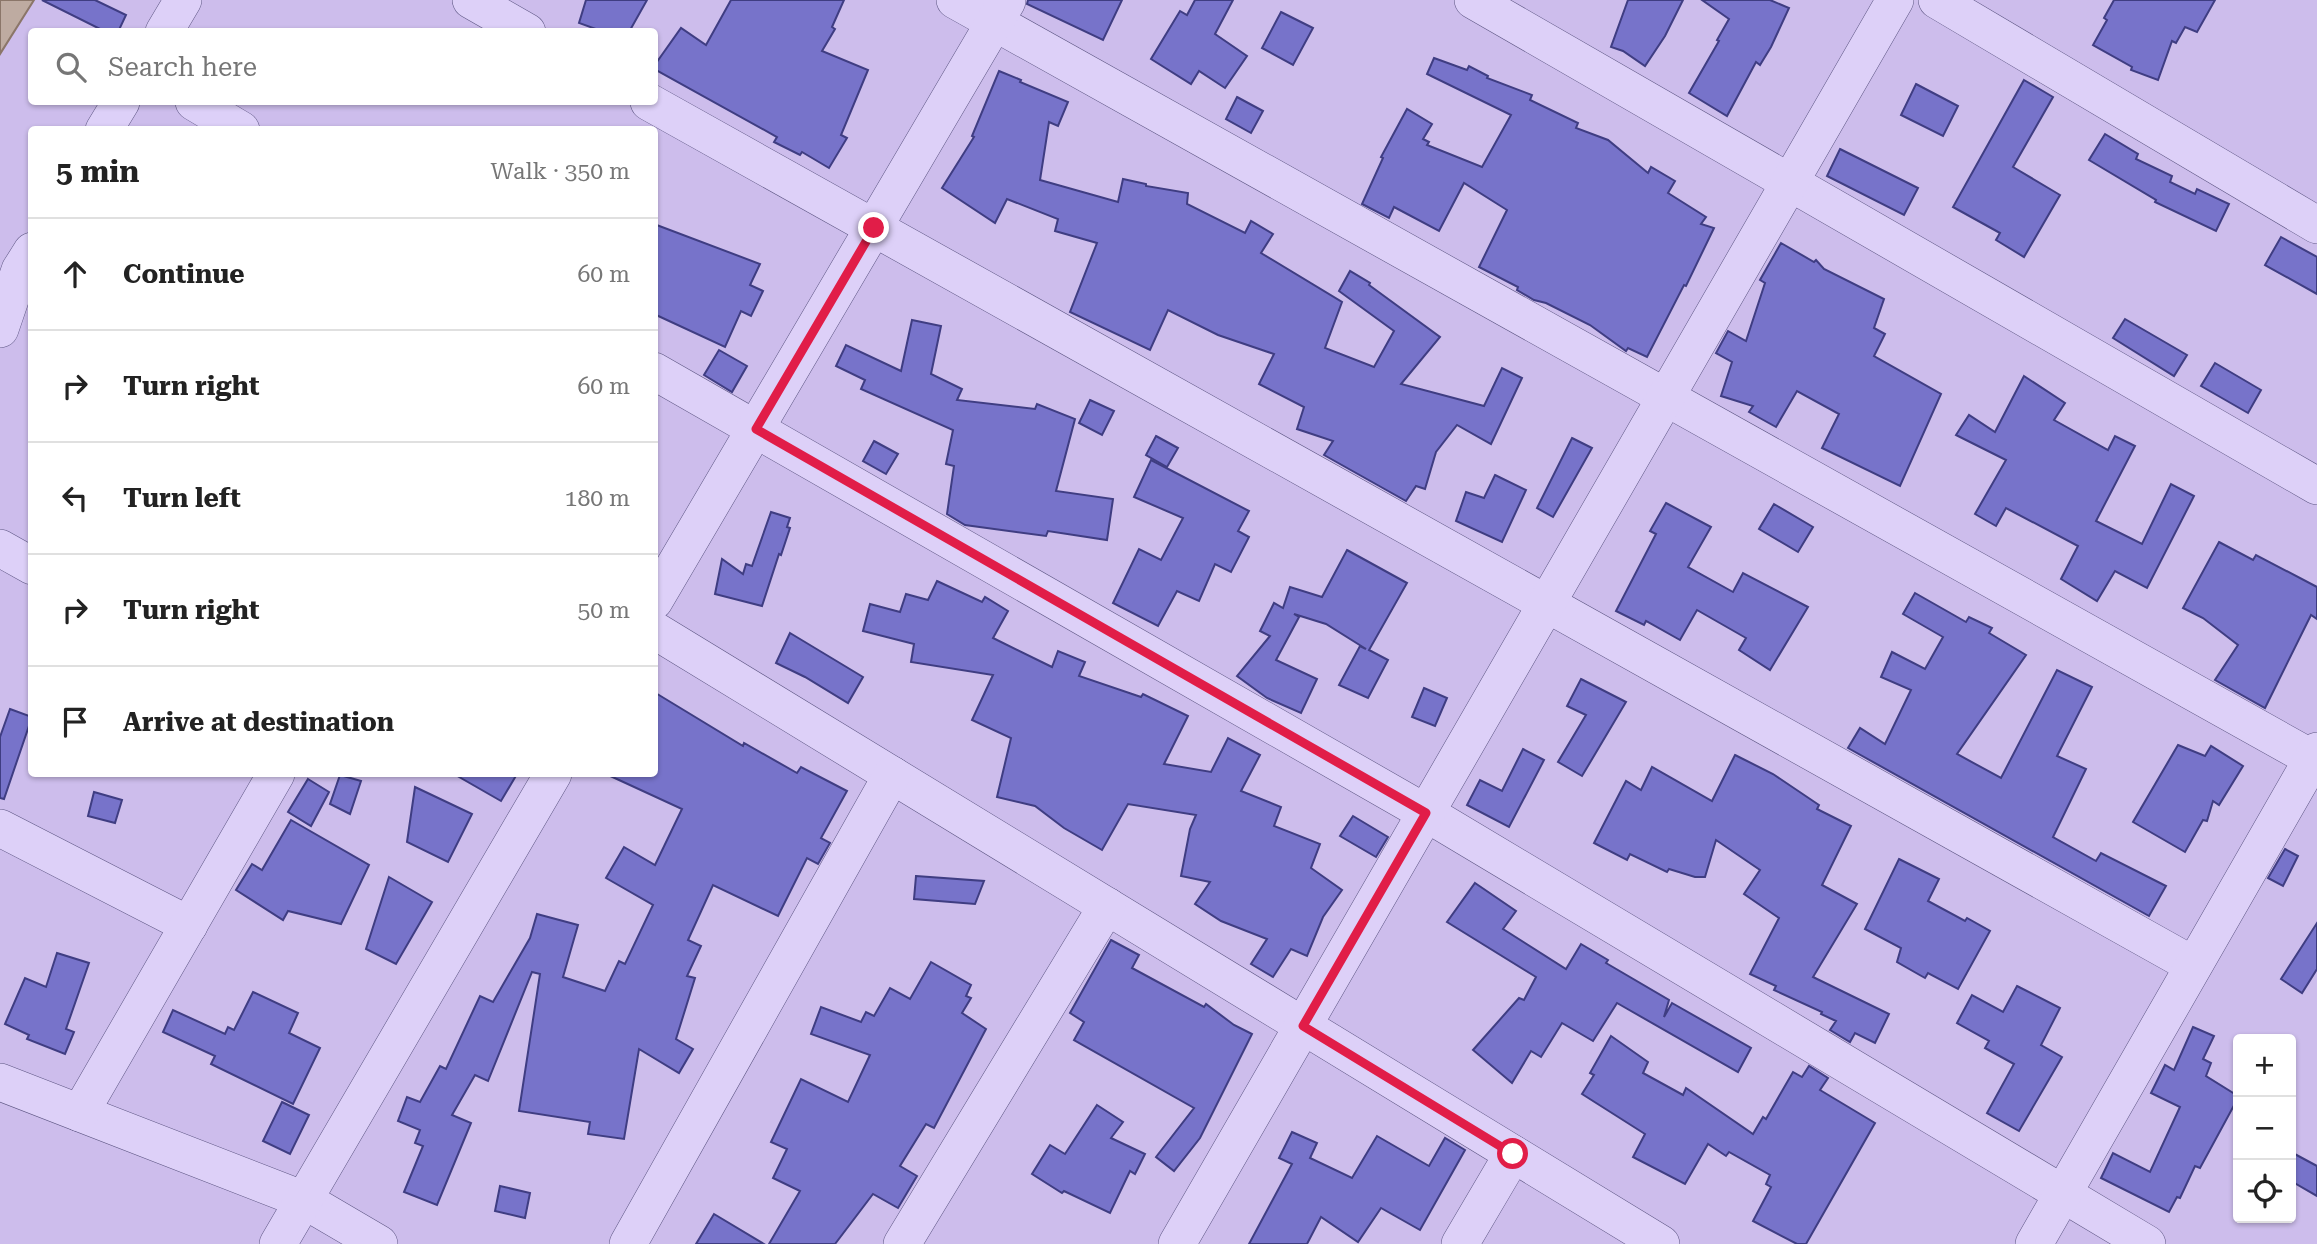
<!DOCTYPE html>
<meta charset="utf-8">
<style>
body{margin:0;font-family:"Roboto Serif",serif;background:#f2f2f2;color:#222}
.controls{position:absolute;right:21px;bottom:21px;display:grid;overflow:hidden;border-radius:7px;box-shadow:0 2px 5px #0004}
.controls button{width:63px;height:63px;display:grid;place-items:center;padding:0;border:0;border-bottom:2px solid #e0e0e0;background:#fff;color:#222;font:35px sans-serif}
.stop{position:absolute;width:21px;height:21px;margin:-16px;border:5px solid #e11d48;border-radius:50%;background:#fff}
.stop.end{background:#e11d48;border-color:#fff;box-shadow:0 2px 7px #0008}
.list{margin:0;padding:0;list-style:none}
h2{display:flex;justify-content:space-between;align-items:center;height:91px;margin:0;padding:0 28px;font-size:30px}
h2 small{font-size:23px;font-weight:400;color:#767676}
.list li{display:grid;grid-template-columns:46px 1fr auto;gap:21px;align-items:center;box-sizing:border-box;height:112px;padding:0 28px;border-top:2px solid #e0e0e0}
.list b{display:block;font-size:26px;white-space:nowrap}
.list em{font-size:23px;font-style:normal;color:#767676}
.icon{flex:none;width:38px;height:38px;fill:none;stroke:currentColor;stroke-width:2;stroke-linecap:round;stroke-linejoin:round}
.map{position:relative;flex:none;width:2317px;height:1244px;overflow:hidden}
.search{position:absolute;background:#fff;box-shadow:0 2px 5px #0004;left:28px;top:28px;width:630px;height:77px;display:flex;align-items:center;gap:18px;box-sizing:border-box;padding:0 24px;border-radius:7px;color:#767676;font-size:26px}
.panel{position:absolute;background:#fff;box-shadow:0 2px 5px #0004;left:28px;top:126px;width:630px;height:651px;border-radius:7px}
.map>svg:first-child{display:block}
.water{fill:#beaba1;stroke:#8b7669;stroke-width:2}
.building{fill:#7773ca;stroke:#3f3d82;stroke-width:2}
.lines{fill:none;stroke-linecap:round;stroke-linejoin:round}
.minor-casing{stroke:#5e5784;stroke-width:38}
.minor{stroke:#ddd0f8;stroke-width:37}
.route{stroke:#e11d48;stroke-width:9}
</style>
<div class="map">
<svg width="2317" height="1244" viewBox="0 0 2317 1244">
<rect width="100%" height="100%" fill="#cdbdec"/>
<!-- water -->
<path class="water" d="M0 0H34L0 54Z"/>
<!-- building -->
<g class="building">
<path d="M42 0H95L126 15 118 32H106Z"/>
<path d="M586 0H647L629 32H604L579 23Z"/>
<path d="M731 0H844L832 27 835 29 822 51 868 70 841 135 847 138 829 168 802 152 800 155 774 142 777 137 654 69V66L681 28 706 45Z"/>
<path d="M1028 0H1122L1103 40 1027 4Z"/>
<path d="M1195 0H1233L1215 34 1247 56 1225 88 1199 71 1191 84 1151 59 1180 11 1187 15Z"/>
<path d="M1628 0H1683L1665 36 1645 66 1623 51 1611 47Z"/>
<path d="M1702 0H1770L1789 8 1771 47 1760 65 1756 62 1727 116 1689 93 1719 41 1717 40 1729 19Z"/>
<path d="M2114 0H2215L2197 32 2185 27 2176 43 2172 41 2158 80 2131 70 2132 67 2093 45 2107 20 2104 18Z"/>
<path d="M1281 12 1313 28 1293 65 1262 48Z"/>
<path d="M1434 58 1467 70 1469 66 1488 76 1487 78 1532 95 1530 100 1578 123 1576 128 1608 140 1648 173 1651 167 1675 181 1668 193 1706 217 1701 224 1714 228 1686 286 1684 285 1647 357 1628 348 1626 351 1590 325 1546 303 1534 300 1517 290 1518 287 1479 267 1507 210 1464 183 1439 231 1394 207 1389 218 1362 204 1383 158 1381 157 1407 109 1432 124 1423 139 1429 142 1427 145 1482 167 1511 115 1427 74Z"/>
<path d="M999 71 1021 80 1020 82 1068 102 1058 126 1049 122 1040 180 1118 202 1123 179 1146 184V186L1188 193 1187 204 1245 233 1251 221 1273 234 1261 253 1342 302 1325 348 1374 367 1394 331 1339 291 1350 271 1370 283 1369 285 1440 337 1401 384 1484 406 1502 368 1522 378 1491 444 1457 425 1436 452 1425 489 1416 486 1406 501 1324 455 1333 441 1297 429 1304 407 1259 384 1274 354 1218 335 1168 310 1150 350 1070 312 1097 243 1055 231 1058 219 1007 199 995 223 942 188 974 137 972 136Z"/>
<path d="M2024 80 2053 97 2013 167 2060 195 2024 257 1996 240 2000 233 1953 207Z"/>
<path d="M1916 84 1958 106 1943 136 1901 115Z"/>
<path d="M1237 97 1263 111 1251 133 1226 119Z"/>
<path d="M2105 134 2138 154 2136 159 2172 176 2170 182 2195 194 2197 189 2229 204 2216 231 2155 202 2156 200 2089 160Z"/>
<path d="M1840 149 1918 188 1904 215 1827 176Z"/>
<path d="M654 224 760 264 750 285 763 291 751 316 741 311 725 347 654 314Z"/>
<path d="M2281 237 2317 257V294L2265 265Z"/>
<path d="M1781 243 1814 262 1816 260 1824 269 1884 299 1874 328 1885 334 1874 356 1941 394 1900 486 1822 448 1839 414 1797 391 1776 427 1749 412 1753 406 1721 396 1732 362 1716 353 1728 331 1746 341 1765 283 1760 280Z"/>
<path d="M2125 319 2187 355 2174 376 2113 338Z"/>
<path d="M912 320 941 326 931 374 962 389 957 400 1035 409 1037 404 1075 419 1056 491 1113 499 1107 540 1048 531 1046 536 965 525 947 514 954 466 946 464 953 430 861 389 865 380 836 366 846 345 901 371Z"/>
<path d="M719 350 747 366 732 392 704 375Z"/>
<path d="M2215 363 2261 390 2248 413 2201 386Z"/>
<path d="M2024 376 2065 403 2054 420 2108 450 2115 436 2135 446 2096 521 2142 544 2171 484 2194 496 2147 588 2115 571 2097 601 2061 579 2078 546 2006 508 1996 526 1975 514 2006 460 1956 435 1969 415 1995 432Z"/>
<path d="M1090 400 1114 411 1102 435 1079 423Z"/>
<path d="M1156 436 1178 448 1167 467 1146 455Z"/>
<path d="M1572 438 1592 448 1553 517 1537 508Z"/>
<path d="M874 441 898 454 886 474 863 461Z"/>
<path d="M1151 460 1249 511 1238 531 1249 537 1231 572 1215 564 1199 601 1177 591 1158 626 1113 603 1139 549 1161 560 1183 518 1134 497Z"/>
<path d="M1495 475 1526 490 1502 542 1456 521 1466 492 1484 498Z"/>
<path d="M1666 503 1711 527 1688 567 1733 592 1743 573 1808 607 1770 670 1739 650 1746 638 1697 610 1680 640 1646 621 1644 625 1616 611 1656 534 1650 531Z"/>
<path d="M1774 504 1813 527 1798 552 1759 529Z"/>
<path d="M771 512 790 518 787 527 790 528 781 555 779 554 762 606 715 594 722 559 743 574 746 564 752 566Z"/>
<path d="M2219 542 2253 560 2256 555 2317 587V619L2311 615 2265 708 2215 680 2238 645 2203 618 2183 608Z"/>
<path d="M1347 550 1407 583 1369 650 1388 660 1368 698 1339 685 1360 646 1366 649 1326 624 1294 614 1299 617 1276 660 1317 679 1301 713 1267 698 1237 676 1270 636 1260 631 1274 603 1283 608 1290 587 1322 597Z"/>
<path d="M937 581 982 602 985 597 1008 611 993 638 1052 667 1058 651 1085 662 1079 676 1141 697 1143 694 1188 716 1164 764 1211 772 1228 738 1260 755 1241 791 1281 807 1274 826 1320 844 1311 868 1342 890 1323 917 1307 956 1291 949 1273 977 1251 964 1267 939 1221 921 1195 904 1210 882 1181 876 1190 829 1196 815 1128 804 1102 850 1064 828 1035 806 997 797 1011 738 972 720 993 675 911 662 914 644 863 631 870 604 900 612 906 594 928 600Z"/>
<path d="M1915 593 1966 622 1969 617 1992 628 1989 633 2026 655 1957 754 2001 778 2057 670 2092 687 2057 756 2086 769 2053 837 2096 861 2101 853 2166 886 2149 916 1848 748 1860 728 1885 744 1911 690 1881 677 1892 652 1925 669 1943 637 1903 614Z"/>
<path d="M790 633 863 677 848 703 805 677 776 663Z"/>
<path d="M1581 679 1626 702 1582 776 1558 762 1586 715 1567 706Z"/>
<path d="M1424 688 1447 698 1435 726 1412 717Z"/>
<path d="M654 692 743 746 744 743 797 773 801 767 847 791 821 838 830 843 818 864 807 858 778 916 713 885 688 940 701 946 687 976 695 978 676 1039 693 1049 679 1073 639 1049 624 1139 588 1134 590 1122 519 1111 540 974 532 972 488 1081 475 1075 452 1115 471 1123 437 1205 404 1192 423 1146 415 1143 420 1130 398 1121 407 1097 420 1102 440 1066 446 1069 480 996 493 1002 530 938 537 914 578 925 563 977 605 991 619 961 625 964 653 905 606 878 624 847 655 865 682 809 606 774H654Z"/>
<path d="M10 709 32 717 4 799 0 798V737Z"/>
<path d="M2178 745 2205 756 2211 746 2243 766 2219 805 2213 801 2207 821 2203 820 2185 852 2133 822Z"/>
<path d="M1523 749 1544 760 1509 827 1467 805 1480 780 1502 791Z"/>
<path d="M1735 755 1773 774 1819 805 1817 809 1851 826 1822 885 1857 904 1813 977 1889 1014 1875 1043 1855 1033 1850 1042 1830 1030 1836 1021 1821 1014 1822 1012 1774 990 1776 986 1750 974 1779 918 1744 894 1760 870 1716 840 1705 877H1695L1669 869 1667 872 1630 854 1627 860 1594 843 1626 781 1641 790 1652 767 1712 801Z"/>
<path d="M454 774H517L501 801Z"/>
<path d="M340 775 361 781 350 814 330 804Z"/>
<path d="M308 779 329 792 311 826 288 812Z"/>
<path d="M415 787 472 814 448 862 407 842Z"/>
<path d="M94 792 122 800 115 823 88 816Z"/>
<path d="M1353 816 1388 837 1376 857 1340 836Z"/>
<path d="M291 820 369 865 341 924 288 911 283 920 236 890 252 864 262 870Z"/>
<path d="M2285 849 2298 856 2283 886 2268 878Z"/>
<path d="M1899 859 1939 879 1928 901 1965 921 1967 918 1990 931 1958 989 1928 973 1925 978 1897 962 1901 948 1865 929Z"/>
<path d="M916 876 984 881 975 904 914 899Z"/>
<path d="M389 877 432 902 396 964 366 949Z"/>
<path d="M1475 883 1516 911 1503 929 1566 969 1581 944 1608 960 1606 963 1669 1000 1664 1017 1672 1003 1751 1048 1738 1072 1617 1003 1593 1041 1562 1023 1541 1057 1531 1051 1512 1083 1473 1050 1519 998 1524 1000 1536 977 1447 922Z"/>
<path d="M2317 923V969L2302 993 2281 979Z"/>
<path d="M1111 940 1139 955 1132 968 1204 1007 1206 1004 1234 1025 1252 1034 1200 1138 1174 1171 1156 1157 1194 1108 1074 1040 1084 1022 1070 1013Z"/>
<path d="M57 953 89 963 66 1029 74 1032 65 1054 27 1039 29 1035 5 1024 25 978 46 987Z"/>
<path d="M931 962 971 985 966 996 971 998 962 1013 986 1029 934 1128 926 1124 900 1166 917 1176 898 1208 873 1194 835 1244H769L800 1191 773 1178 787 1149 771 1142 801 1079 848 1102 870 1055 811 1034 821 1007 861 1022 866 1012 874 1016 890 988 910 999Z"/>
<path d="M2017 986 2060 1008 2041 1045 2062 1057 2019 1131 1987 1113 2014 1064 1985 1048 1989 1041 1957 1023 1972 995 2003 1012Z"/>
<path d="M253 992 298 1013 289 1033 320 1048 293 1104 211 1064 215 1056 163 1032 173 1010 225 1034 228 1027 234 1030Z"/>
<path d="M2193 1027 2214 1036 2203 1059 2211 1063 2206 1076 2238 1096V1098L2200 1168 2195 1166 2180 1198 2177 1197 2169 1212 2101 1178 2113 1153 2150 1172 2180 1107 2151 1093 2165 1065 2174 1070Z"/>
<path d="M1611 1036 1648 1062 1643 1073 1683 1095 1686 1088 1753 1134 1763 1117 1766 1119 1793 1072 1802 1077 1809 1066 1828 1078 1820 1090 1875 1123 1806 1244H1797L1753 1221 1771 1187 1766 1184 1770 1175 1729 1152 1726 1156 1708 1144 1685 1184 1633 1157 1645 1134 1582 1094 1594 1075 1590 1073Z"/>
<path d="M282 1102 309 1115 290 1154 263 1141Z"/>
<path d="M1097 1105 1123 1122 1111 1138 1145 1154 1135 1174 1130 1171 1110 1213 1064 1191 1062 1193 1032 1174 1050 1145 1065 1154Z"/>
<path d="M1292 1132 1317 1143 1310 1158 1352 1178 1377 1136 1429 1166 1445 1138 1465 1150 1420 1230 1381 1208 1358 1242 1321 1217 1307 1244H1249L1292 1164 1279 1158Z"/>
<path d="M2291 1152 2317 1166V1196L2291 1181Z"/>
<path d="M500 1186 530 1193 525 1218 495 1211Z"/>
<path d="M714 1214 764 1244H696Z"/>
</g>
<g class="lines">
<defs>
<g id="minor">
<path d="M471 0 527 32"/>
<path d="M955 0 2313 759"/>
<path d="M1473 0 2317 486"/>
<path d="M1937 0 2317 225"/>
<path d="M164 32 183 0"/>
<path d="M194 102 241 130"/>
<path d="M649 102 2193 965"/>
<path d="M104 130 121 102"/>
<path d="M0 329 20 270 32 251"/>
<path d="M654 371 1426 813 2147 1244"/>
<path d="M0 548 32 566"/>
<path d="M654 601 1007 1"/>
<path d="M654 630 1661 1244"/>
<path d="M0 828 189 925"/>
<path d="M0 1082 304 1200 379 1244"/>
<path d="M80 1113 276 774"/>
<path d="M278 1244 553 774"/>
<path d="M628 1244 892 775"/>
<path d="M902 1244 1107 906"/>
<path d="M1177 1244 1895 0"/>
<path d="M1460 1244 1513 1154"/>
<path d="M2034 1244 2317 751"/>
</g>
</defs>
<!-- minor casing -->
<use href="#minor" class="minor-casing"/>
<!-- minor -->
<use href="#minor" class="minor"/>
</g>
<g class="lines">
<!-- route -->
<path class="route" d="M874 228 756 429 1426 813 1303 1026 1513 1154"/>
</g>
</svg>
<div class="controls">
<button>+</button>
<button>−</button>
<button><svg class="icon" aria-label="locate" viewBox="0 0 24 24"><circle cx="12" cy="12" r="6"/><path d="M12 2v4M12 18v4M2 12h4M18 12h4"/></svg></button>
</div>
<div class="stop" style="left:1513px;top:1154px"></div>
<div class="stop end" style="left:874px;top:228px"></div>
<div class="search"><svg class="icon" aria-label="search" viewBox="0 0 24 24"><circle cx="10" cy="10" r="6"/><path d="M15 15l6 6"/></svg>Search here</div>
<section class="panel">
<h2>5 min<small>Walk · 350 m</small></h2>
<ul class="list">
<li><svg class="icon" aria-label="ahead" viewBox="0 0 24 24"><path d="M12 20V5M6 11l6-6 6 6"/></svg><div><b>Continue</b></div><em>60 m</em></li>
<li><svg class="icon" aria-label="right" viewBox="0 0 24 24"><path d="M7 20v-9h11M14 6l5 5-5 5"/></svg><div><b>Turn right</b></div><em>60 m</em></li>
<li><svg class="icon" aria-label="left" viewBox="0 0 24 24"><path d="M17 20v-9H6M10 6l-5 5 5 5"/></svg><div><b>Turn left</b></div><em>180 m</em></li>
<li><svg class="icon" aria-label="right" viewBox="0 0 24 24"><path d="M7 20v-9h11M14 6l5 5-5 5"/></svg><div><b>Turn right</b></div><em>50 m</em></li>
<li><svg class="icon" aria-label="arrive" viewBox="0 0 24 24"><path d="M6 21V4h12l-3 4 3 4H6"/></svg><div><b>Arrive at destination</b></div></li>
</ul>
</section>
</div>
